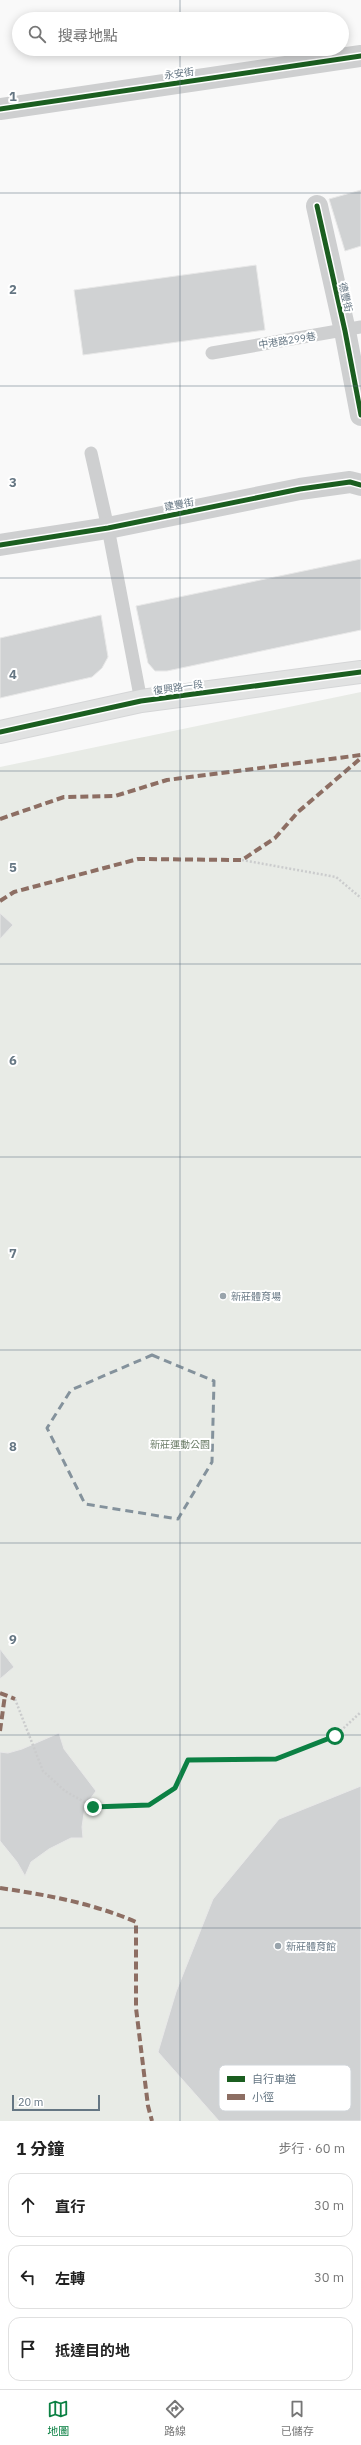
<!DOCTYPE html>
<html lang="zh-TW">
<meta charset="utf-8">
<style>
body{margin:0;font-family:"IBM Plex Sans","Noto Sans TC",sans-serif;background:#f2f2f2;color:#222}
.scale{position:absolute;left:12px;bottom:10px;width:88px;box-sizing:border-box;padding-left:4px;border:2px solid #657683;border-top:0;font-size:11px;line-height:14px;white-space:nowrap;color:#657683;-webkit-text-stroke:3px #fff;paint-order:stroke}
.stop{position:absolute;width:12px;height:12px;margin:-9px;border:3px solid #0b8043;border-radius:50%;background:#fff}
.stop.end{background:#0b8043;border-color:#fff;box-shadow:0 1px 4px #0008}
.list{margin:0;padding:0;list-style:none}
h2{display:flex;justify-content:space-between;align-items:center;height:52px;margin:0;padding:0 16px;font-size:17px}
h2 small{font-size:13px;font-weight:400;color:#767676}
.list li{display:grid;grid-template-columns:26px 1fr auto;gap:12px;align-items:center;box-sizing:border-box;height:64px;margin:0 8px 8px;padding:0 8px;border:1px solid #e0e0e0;border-radius:12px}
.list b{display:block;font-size:15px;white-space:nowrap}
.list em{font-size:13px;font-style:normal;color:#767676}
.icon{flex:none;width:22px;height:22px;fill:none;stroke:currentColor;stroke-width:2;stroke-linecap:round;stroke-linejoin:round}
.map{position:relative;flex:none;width:361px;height:2121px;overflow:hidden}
.search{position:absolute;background:#fff;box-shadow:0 2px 10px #0003;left:12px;right:12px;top:12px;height:44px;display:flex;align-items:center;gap:10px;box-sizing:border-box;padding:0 14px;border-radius:22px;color:#767676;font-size:15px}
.sheet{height:268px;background:#fff}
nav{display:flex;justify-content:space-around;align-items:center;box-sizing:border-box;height:56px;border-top:1px solid #e0e0e0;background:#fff;font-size:11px;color:#767676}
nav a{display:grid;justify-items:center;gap:2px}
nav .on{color:#0b8043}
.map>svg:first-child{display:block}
.green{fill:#e8ebe6}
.building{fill:#d0d2d3;stroke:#e8e8e8}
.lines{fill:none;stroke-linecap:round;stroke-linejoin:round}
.secondary-casing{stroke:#d5d6d7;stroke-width:24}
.path{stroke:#cbcccd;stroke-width:2.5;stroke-dasharray:2 2;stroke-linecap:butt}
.lane{stroke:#cecfd0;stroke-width:13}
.street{stroke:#cecfd0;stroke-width:22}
.secondary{stroke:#e1e2e2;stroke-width:22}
.quiet{stroke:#8d6e63;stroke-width:4;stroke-dasharray:8 4;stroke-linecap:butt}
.cycleway-casing{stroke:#fff;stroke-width:8}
.cycleway{stroke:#1b5e20;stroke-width:5}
.route{stroke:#0b8043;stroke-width:5}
.marked{fill:none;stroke:#84929c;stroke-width:3;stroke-dasharray:8 5;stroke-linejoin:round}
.grid{fill:none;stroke:#657683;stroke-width:1;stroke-opacity:0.55}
.poi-dot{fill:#99a4ac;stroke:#fff;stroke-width:1.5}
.labels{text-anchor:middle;stroke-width:4;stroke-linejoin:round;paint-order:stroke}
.street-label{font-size:10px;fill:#657683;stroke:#fff}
.poi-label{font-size:10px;fill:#657683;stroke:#fff;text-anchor:start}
.park-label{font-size:10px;fill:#687a64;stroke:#fff}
.key{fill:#fff;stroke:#d1d6da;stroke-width:1}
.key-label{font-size:11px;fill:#657683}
.grid-label{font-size:13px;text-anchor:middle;font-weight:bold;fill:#657683;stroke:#fff;stroke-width:4;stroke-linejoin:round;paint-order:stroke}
</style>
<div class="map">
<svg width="361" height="2121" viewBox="0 0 361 2121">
<rect width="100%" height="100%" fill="#f9f9f9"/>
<!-- green -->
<path class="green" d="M361 692V2121H0V767Z"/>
<!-- building -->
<g class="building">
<path d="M361 190V246L345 251 329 199Z"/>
<path d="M256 265 265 330 83 355 74 290Z"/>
<path d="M361 559V630L167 671H155L148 663 136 606Z"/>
<path d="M101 615 108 657 102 668 92 677 0 698V638Z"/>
<path d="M0 913 13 925 0 939Z"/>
<path d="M0 1649 14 1667 0 1679Z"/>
<path d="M59 1733 64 1749 96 1791 85 1806 82 1827 83 1838H71L49 1849 31 1862 25 1876 17 1862 0 1841V1752L8 1753 22 1749Z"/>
<path d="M361 1786V2121H219L158 2052 176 1992 213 1899 279 1819Z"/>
</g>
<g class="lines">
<defs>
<path id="secondary" d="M0 732 141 701 361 672"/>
</defs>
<!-- secondary casing -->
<use href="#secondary" class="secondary-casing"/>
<!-- path -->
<g class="path">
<path d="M242 860 336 877 361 898"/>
<path d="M15 1699 43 1771 65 1791 93 1807 149 1805 175 1788 188 1760 275 1759 335 1736 361 1712"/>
</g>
<!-- lane -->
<g class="lane">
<path d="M212 353 361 327"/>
<path d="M91 453 108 528 141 701"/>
</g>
<!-- street -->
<g class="street">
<path d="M0 109 361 56"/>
<path d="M317 206 345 331 361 415"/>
<path d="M0 545 108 528 300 489 350 482 361 485"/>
</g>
<!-- secondary -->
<use href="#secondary" class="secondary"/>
<!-- quiet -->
<g class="quiet">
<path d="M0 819 64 797 115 796 167 780 361 755"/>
<path d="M0 901 14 892 138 859 242 860 275 838 298 812 361 758"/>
<path d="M0 1693 15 1699"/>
<path d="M0 1731 5 1695"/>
<path d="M0 1888C47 1895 92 1903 136 1922V2008L148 2106 152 2121"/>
</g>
<defs>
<g id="cycleway">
<path d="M0 109 361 56"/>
<path d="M317 206 345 331 361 415"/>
<path d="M0 545 108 528 300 489 350 482 361 485"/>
<path d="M0 732 141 701 361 672"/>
</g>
</defs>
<!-- cycleway casing -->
<use href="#cycleway" class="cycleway-casing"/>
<!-- cycleway -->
<use href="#cycleway" class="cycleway"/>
</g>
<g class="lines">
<!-- route -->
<path class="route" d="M93 1807 149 1805 175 1788 188 1760 276 1759 335 1736"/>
</g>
<!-- marked area -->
<path class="marked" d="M152 1355 214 1381 212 1462 178 1519 85 1504 47 1428 71 1390Z"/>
<!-- grid -->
<path class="grid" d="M180 0V19M180 49V2121M0 193H361M0 386H361M0 578H361M0 771H361M0 964H361M0 1157H361M0 1350H361M0 1543H361M0 1735H361M0 1928H361"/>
<!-- markers -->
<g class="poi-dot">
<circle cx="223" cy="1296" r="4"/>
<circle cx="278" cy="1946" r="4"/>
</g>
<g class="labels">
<!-- street labels -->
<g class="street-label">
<text transform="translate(179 73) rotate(-8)" y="4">永安街</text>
<text transform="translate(346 297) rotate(78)" y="4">德豐街</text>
<text transform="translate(287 340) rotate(-9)" y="4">中港路299巷</text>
<text transform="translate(179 504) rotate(-11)" y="4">建豐街</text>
<text transform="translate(178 687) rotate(-8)" y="4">復興路一段</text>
</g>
<!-- poi labels -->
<g class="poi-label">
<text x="231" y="1300">新莊體育場</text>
<text x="286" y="1950">新莊體育館</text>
</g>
<!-- park labels -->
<g class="park-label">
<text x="180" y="1448">新莊運動公園</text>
</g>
</g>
<!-- legend -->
<rect x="219" y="2065" width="132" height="46" rx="6" class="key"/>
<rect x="227" y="2076" width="18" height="6" fill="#1b5e20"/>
<rect x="227" y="2094" width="18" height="6" fill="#8d6e63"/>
<g class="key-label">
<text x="252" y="2083">自行車道</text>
<text x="252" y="2101">小徑</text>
</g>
<g class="grid-label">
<text x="13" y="101">1</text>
<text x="13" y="294">2</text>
<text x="13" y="487">3</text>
<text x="13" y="679">4</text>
<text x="13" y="872">5</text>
<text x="13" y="1065">6</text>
<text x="13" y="1258">7</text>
<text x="13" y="1451">8</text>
<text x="13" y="1644">9</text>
</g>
</svg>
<div class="scale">20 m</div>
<div class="stop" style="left:335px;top:1736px"></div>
<div class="stop end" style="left:93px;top:1807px"></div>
<div class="search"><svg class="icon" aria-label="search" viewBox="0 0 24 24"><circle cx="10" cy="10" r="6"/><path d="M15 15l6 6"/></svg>搜尋地點</div>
</div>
<section class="sheet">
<h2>1 分鐘<small>步行 · 60 m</small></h2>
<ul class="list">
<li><svg class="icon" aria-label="ahead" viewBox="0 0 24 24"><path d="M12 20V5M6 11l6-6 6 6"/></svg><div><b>直行</b></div><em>30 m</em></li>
<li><svg class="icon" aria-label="left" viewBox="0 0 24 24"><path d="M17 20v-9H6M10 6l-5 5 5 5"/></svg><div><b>左轉</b></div><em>30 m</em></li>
<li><svg class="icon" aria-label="arrive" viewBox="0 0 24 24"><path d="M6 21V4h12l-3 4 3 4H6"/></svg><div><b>抵達目的地</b></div></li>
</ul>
</section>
<nav>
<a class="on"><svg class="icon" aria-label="map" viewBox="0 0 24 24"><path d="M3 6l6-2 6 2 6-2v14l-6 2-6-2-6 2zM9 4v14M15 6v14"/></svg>地圖</a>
<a><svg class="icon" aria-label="directions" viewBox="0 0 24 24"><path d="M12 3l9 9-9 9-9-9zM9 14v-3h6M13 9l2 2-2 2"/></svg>路線</a>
<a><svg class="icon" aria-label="saved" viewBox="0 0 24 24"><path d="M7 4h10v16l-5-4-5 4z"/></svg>已儲存</a>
</nav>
